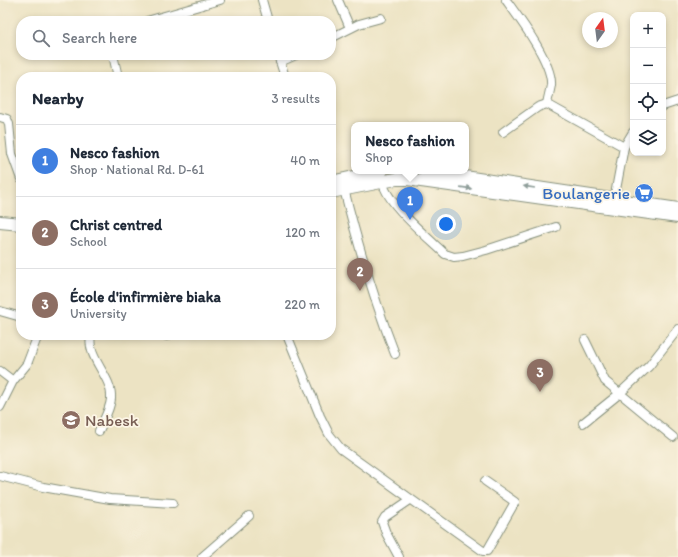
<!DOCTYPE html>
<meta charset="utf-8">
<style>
body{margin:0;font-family:Itim,sans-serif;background:#f2f2f3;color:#1f2937}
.controls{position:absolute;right:12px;top:12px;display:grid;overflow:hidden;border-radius:8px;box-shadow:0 2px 6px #0003}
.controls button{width:36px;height:36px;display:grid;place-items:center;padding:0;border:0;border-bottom:1px solid #e0e1e3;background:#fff;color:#1f2937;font:20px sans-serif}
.compass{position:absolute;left:582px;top:12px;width:36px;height:36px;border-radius:50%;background:#fff;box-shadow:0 2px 6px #0003;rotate:14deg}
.you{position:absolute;left:446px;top:224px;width:14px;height:14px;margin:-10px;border:3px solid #fff;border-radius:50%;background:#1a73e8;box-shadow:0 0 0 6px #1a73e833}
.badge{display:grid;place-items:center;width:26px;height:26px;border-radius:50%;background:#0b8043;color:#fff;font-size:13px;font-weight:700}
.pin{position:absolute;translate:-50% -33px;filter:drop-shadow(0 1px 2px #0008)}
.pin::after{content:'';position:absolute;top:21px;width:14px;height:12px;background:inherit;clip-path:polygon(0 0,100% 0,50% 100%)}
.popup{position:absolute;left:351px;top:122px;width:118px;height:52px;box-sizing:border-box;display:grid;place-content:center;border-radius:8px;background:#fff;filter:drop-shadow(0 1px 3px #0005);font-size:13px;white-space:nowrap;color:#747a83}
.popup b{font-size:15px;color:#1f2937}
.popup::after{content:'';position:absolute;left:50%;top:100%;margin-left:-8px;border:8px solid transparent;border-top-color:#fff}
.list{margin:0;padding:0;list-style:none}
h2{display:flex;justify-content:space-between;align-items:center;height:52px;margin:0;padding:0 16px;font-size:17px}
h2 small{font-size:13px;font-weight:400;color:#747a83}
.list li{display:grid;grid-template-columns:26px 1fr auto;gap:12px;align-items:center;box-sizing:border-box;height:72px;padding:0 16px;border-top:1px solid #e0e1e3}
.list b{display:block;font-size:15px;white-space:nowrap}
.list p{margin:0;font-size:13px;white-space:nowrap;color:#747a83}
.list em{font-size:13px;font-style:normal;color:#747a83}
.icon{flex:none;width:22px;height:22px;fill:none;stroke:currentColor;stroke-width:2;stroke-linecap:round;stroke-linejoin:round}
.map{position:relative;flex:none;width:678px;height:557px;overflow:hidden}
.search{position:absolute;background:#fff;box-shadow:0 2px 6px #0003;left:16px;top:16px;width:320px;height:44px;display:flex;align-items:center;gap:10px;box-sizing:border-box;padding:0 14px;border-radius:16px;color:#747a83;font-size:15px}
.panel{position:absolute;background:#fff;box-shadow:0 2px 6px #0003;left:16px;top:72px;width:320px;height:268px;border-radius:16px}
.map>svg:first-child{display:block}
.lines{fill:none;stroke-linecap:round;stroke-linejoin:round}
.minor-casing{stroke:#86907c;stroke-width:10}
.highway-casing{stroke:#86907c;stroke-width:14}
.minor{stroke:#fff;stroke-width:8}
.highway{stroke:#fff;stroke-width:12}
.oneway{fill:#8f9e9a}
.labels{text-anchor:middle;stroke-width:3.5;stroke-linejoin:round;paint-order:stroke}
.shop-label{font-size:17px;fill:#366cbe;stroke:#fcf5e5;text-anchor:end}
.education-label{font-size:17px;fill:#785e54;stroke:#fcf5e5;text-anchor:start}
</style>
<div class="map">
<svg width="678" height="557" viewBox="0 0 678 557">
<rect width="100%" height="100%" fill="#fcf5e5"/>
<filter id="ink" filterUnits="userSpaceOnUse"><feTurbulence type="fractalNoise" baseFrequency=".025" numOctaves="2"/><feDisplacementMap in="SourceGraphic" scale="8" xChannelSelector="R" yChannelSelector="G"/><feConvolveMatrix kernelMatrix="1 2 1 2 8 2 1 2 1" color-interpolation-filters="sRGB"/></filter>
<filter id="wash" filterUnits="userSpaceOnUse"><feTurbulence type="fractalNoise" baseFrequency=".012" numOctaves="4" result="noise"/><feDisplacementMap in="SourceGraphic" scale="16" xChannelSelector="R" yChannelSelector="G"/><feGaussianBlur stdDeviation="0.9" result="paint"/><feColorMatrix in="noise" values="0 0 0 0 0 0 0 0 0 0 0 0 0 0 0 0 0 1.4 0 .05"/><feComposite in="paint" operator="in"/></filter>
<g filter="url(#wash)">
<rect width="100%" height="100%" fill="#ece3c3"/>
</g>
<g filter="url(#ink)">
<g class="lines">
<defs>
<g id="minor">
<path d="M262 0 268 21"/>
<path d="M338 0 350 28"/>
<path d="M506 0C519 18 553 63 551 85 550 91 548 98 547 104"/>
<path d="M147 21 220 0"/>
<path d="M331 38 359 24 381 18"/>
<path d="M113 55 118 77"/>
<path d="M278 55 285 77"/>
<path d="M280 62 296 55"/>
<path d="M663 106 678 101"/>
<path d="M0 117 7 119 9 124 12 154 21 179"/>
<path d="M503 132 538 107 547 104 624 147"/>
<path d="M383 177C378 197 431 240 445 254L454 257 463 256 486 250 556 227"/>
<path d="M344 189C358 245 374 300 395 354"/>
<path d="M614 200 624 147 633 132"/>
<path d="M0 311 21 317"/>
<path d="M91 335C86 359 113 376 111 399 110 410 103 421 99 431"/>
<path d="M164 335 167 336"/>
<path d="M287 335 320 416 329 434 341 449 483 551H487L515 502 485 481"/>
<path d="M585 340 605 381 673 437"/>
<path d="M0 371 13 381 0 407"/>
<path d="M13 381 27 364 38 335"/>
<path d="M583 423 619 394 649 366 678 329"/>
<path d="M0 476 43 487 110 499 173 503"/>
<path d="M202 557 249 516"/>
<path d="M399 557 386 533 382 522 385 517 410 500"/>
</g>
<g id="highway">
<path d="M425 171 678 209"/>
<path d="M331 182 381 171"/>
<path d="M331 192 396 179H407L678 217"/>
<path d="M0 222 21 224"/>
</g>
</defs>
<!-- minor casing -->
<use href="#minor" class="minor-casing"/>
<!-- highway casing -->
<use href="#highway" class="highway-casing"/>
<!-- minor -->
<use href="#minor" class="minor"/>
<!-- highway -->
<use href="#highway" class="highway"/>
</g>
<!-- one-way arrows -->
<defs><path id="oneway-solid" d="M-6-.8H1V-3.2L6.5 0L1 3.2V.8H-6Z"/></defs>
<g class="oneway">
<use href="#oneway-solid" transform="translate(529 187) rotate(-171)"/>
<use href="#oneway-solid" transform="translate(466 188) rotate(8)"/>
</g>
</g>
<!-- icons -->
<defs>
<symbol id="supermarket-disc" viewBox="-11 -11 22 22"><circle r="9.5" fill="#3f7fe0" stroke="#fcf5e5"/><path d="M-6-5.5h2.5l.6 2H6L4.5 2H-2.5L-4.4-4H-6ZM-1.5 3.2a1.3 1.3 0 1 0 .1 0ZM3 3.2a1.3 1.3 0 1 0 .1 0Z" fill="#fff"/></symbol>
<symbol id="school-disc" viewBox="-11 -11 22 22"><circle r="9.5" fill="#8d6e63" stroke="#fcf5e5"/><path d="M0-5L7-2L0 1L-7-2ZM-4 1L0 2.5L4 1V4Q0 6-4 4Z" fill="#fff"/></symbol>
</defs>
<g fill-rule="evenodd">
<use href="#supermarket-disc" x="633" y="182" width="22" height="22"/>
<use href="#school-disc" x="60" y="409" width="22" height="22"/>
</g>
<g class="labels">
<!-- shop labels -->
<g class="shop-label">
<text x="630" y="199">Boulangerie</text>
</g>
<!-- education labels -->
<g class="education-label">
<text x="85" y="426">Nabesk</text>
</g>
</g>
</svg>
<div class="controls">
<button>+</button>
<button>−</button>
<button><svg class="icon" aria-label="locate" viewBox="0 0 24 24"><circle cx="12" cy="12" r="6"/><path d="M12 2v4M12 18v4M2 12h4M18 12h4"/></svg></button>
<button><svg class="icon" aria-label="layers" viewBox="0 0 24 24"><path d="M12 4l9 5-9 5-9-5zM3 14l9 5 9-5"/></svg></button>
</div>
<svg class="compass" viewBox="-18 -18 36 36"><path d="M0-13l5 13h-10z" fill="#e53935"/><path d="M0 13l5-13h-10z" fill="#747a83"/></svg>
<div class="you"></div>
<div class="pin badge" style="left:410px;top:220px;background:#3f7fe0">1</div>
<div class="popup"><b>Nesco fashion</b>Shop</div>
<div class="pin badge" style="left:360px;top:291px;background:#8d6e63">2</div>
<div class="pin badge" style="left:540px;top:392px;background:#8d6e63">3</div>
<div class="search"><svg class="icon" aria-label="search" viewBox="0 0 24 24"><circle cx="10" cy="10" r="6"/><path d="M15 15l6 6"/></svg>Search here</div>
<section class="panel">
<h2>Nearby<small>3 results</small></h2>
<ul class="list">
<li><span class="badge" style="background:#3f7fe0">1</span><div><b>Nesco fashion</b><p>Shop · National Rd. D-61</p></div><em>40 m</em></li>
<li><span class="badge" style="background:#8d6e63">2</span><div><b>Christ centred</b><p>School</p></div><em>120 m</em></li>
<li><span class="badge" style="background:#8d6e63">3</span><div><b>École d'infirmière biaka</b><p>University</p></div><em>220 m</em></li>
</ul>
</section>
</div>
